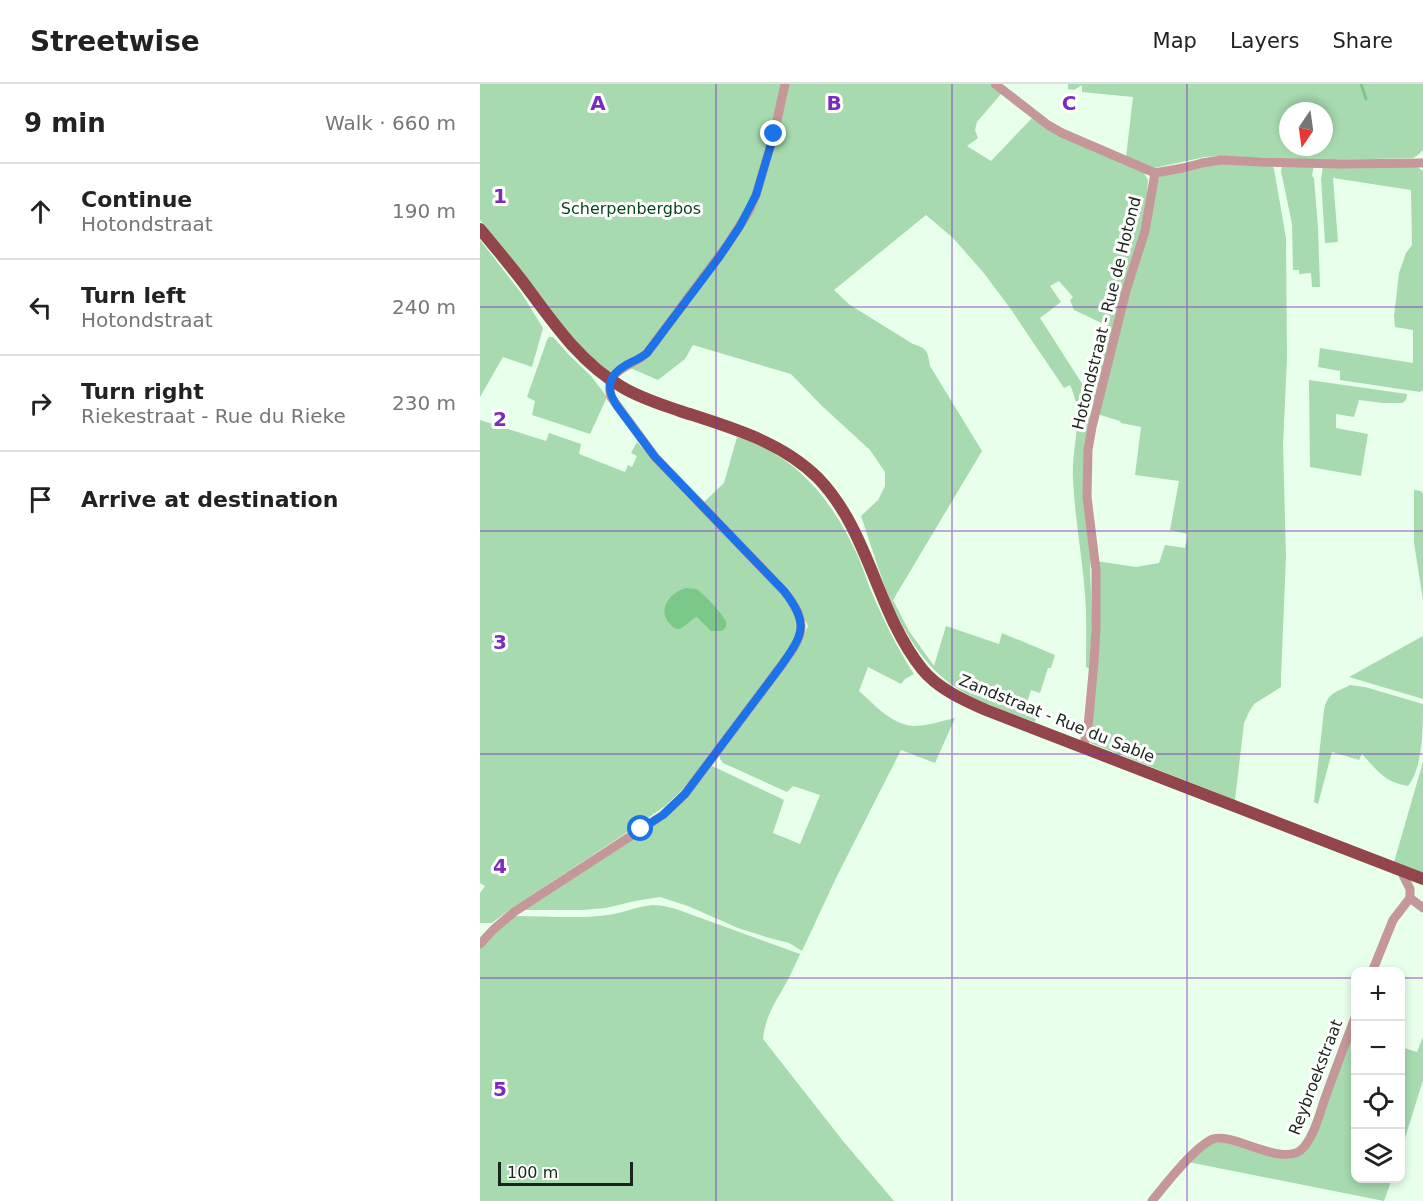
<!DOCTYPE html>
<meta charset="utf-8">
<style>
body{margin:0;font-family:"DejaVu Sans",sans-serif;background:#f2f2f2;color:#222}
.controls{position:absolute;right:18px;bottom:18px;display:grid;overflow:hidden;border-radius:12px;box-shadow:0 3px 9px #0003}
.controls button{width:54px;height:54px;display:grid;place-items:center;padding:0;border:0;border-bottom:2px solid #e0e0e0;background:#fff;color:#222;font:30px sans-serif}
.compass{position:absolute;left:799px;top:18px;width:54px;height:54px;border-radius:50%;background:#fff;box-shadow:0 3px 9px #0003;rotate:193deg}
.scale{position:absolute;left:18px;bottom:15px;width:135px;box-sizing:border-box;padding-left:6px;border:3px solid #1a251c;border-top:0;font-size:16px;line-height:21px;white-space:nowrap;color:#1a251c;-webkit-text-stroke:4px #fff;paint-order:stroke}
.stop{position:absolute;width:18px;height:18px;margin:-14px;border:4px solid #1a73e8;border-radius:50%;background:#fff}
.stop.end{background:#1a73e8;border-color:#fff;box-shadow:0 2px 6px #0008}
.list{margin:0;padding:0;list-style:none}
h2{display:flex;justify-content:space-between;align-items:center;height:78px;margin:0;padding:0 24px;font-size:26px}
h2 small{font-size:20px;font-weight:400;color:#767676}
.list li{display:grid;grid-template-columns:39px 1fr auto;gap:18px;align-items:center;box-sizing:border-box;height:96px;padding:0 24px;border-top:2px solid #e0e0e0}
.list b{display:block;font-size:22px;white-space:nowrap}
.list p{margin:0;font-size:20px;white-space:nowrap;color:#767676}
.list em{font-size:20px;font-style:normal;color:#767676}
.icon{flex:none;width:33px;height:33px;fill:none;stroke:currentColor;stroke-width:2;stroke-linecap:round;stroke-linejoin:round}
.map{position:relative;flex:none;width:943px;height:1117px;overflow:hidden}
header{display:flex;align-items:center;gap:36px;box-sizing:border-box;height:84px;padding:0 30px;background:#fff;border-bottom:2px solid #e0e0e0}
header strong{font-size:28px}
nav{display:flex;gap:33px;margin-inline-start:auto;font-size:21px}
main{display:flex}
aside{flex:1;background:#fff}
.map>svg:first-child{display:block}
.green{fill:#a7daaf;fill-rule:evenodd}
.water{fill:#7ac988}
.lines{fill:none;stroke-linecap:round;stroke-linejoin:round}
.stream{stroke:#7ac988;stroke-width:3}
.minor{stroke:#c59798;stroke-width:9}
.major{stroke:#92454b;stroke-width:12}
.route{stroke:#1a73e8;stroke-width:8}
.grid{fill:none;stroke:#7b2cbf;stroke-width:1.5;stroke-opacity:0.55}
.labels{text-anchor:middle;stroke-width:6;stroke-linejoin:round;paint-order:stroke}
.park-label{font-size:16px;fill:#09461d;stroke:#fff}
.street-label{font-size:16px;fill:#1a251c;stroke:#fff}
.grid-label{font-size:20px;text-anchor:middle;font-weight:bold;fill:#7b2cbf;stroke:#fff;stroke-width:6;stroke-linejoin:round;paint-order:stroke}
</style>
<header>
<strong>Streetwise</strong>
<nav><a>Map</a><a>Layers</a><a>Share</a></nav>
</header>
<main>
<aside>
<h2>9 min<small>Walk · 660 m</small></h2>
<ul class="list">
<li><svg class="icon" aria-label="ahead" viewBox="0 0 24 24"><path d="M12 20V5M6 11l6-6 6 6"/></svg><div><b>Continue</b><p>Hotondstraat</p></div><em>190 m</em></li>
<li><svg class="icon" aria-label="left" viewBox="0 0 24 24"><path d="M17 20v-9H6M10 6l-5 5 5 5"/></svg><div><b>Turn left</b><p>Hotondstraat</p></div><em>240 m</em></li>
<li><svg class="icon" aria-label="right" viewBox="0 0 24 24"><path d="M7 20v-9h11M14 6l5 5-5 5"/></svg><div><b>Turn right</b><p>Riekestraat - Rue du Rieke</p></div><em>230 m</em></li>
<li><svg class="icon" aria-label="arrive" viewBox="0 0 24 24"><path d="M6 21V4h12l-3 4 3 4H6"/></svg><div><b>Arrive at destination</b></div></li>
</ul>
</aside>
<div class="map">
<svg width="943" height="1117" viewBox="0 0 943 1117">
<rect width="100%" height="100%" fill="#e8ffeb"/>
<!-- green -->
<g class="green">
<path d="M0 0H510L521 10 497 38 495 46 498 54 487 62 511 77 553 33 664 89 668 96 667 112 680 92 733 78 792 81 794 85 806 154 807 274 803 361 806 472 801 593V603L774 620 769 628 764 639 755 716 608 658 616 477 656 483 679 479 685 461 705 464 708 450 690 446 699 397 655 391 661 343 641 339 640 337 617 330 616 320 611 316 610 311 630 243 594 226 590 216 593 213 579 197 570 202 581 218 560 234 608 309 605 313 609 321 611 333V472L610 485 612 533 610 585 606 583C606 559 607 534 605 510 602 472 595 434 593 396 591 362 605 333 590 301L584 304 530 224 503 188 473 154 446 131 354 206 370 221 433 260C447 264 448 268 450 282L502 367 413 516 429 547 454 582 466 542 519 560 522 549 575 571 571 584H568L560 609 551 606 545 624 558 630 555 638C528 628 499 619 475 603 419 564 402 493 381 432L398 416 405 402V388L390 366 341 321 311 290 213 261 205 275 178 296 148 283 135 292 100 264 35 179 0 136Z"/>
<path d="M588 0H943V66L938 71 933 74 847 76 738 72 725 73 674 84 646 73 653 13 602 8V1L594 6 588 5ZM808 27H844V63H808Z"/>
<path d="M806 80 834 81 832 92 834 94 838 143 840 203H832L831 189 819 190V186H813L812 140 801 87 802 83Z"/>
<path d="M843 82H936L943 87V306L940 308 860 296V287L838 283 840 264 933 279V246L915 243 914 232 919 189 926 169 932 161 931 106 853 94 858 158 845 159 841 95Z"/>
<path d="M0 156 42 210 63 244 52 283 23 273 0 313Z"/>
<path d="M69 253H73L89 271 111 292 127 313 110 350 52 331 55 317 47 313 67 256Z"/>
<path d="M829 296 927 310 926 316 922 319H903L879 316 874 333 856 330V344L888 350 881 392 830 383Z"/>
<path d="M0 336 66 357 69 349 101 360 99 370 145 388 148 381 152 383 157 372 151 369 157 358 188 392 299 506 317 531V548L314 556 308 566 213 693 200 708 185 722 155 743 29 826 12 839H0V809L5 802 0 799Z"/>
<path d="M257 353C316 372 349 412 375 466 382 480 386 495 392 509 404 537 417 564 434 590L425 595 421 600 388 583 379 607C395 621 411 640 433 642 447 642 462 637 475 634L455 679 421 666 356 794 322 867 309 859 286 853 258 844 208 822 180 813 155 817 126 824 103 826H41L155 753 230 681 304 716 293 749 320 760 340 711 313 702 307 708 243 679 240 675 239 669 320 559 328 542 322 530 224 418 244 399Z"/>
<path d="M934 406 941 407 943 410V516L934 459Z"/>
<path d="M943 552V615L869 593Z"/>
<path d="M870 601 885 603 943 620C943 644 943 683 928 702 904 698 898 687 882 670L879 676 852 668 838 720 834 718 844 626C848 608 855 609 870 601Z"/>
<path d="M943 678V789L914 778Z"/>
<path d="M173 821 184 822 196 825 320 870C314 883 308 897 300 910 292 922 284 940 283 955L363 1057 414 1117H0V864L35 832C66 832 97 835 128 831 143 829 158 822 173 821Z"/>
<path d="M872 948 875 949 876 1094 912 1095 904 1117 708 1078 729 1060 742 1058 806 1075C815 1074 820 1072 826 1066Z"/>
<path d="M943 953V996L921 1067V963L937 968Z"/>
</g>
<!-- water -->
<path class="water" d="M206 504C208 504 215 505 216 505 222 508 245 532 246 538 247 543 245 544 242 547H231L217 533C210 535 203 546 198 545 195 545 192 542 190 540 176 525 191 508 206 504Z"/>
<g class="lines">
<!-- stream -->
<path class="stream" d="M881 0 886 15"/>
<!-- minor -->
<g class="minor">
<path d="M515 0 568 41 582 49 675 89 703 84 722 79 741 76 782 78 860 80 943 79"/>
<path d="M603 664 608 643 614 578 616 544V486L607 413 608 366 612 343 646 207 665 147 675 89"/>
<path d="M930 814 943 824"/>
<path d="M0 860 13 846 34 828 183 731 205 710 301 582C324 551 330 540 304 507L175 373 131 313C123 285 152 283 167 269L248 160 269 127 276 111 294 50 305 0"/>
<path d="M892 888 913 836 930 814V805L921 787"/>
<path d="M672 1117C684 1102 716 1061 733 1055 754 1048 805 1086 824 1063 834 1051 839 1032 844 1017 854 989 865 960 876 931"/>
</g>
<!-- major -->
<path class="major" d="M0 145C15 163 29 180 43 198 72 237 99 278 142 303 160 314 180 320 200 327 249 343 301 357 338 394 390 448 396 527 442 585 457 604 483 616 506 626L943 795"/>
</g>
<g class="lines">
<!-- route -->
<path class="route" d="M161 745 183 731 205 710 301 582C323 551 330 540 304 507L175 373 137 322C126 305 127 292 146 281 153 277 160 275 167 269L240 172 260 142 276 111 294 50"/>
</g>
<!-- grid -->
<path class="grid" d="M236 0V1117M472 0V1117M707 0V1117M0 223H943M0 447H943M0 670H943M0 894H876M920 894H943"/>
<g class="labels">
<!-- park labels -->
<g class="park-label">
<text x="151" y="130">Scherpenbergbos</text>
</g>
<!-- street labels -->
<g class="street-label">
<text transform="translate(626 229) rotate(-76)" y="6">Hotondstraat - Rue de Hotond</text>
<text transform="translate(577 634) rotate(22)" y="6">Zandstraat - Rue du Sable</text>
<text transform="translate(835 993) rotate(-69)" y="6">Reybroekstraat</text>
</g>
</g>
<g class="grid-label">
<text x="118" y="26">A</text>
<text x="354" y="26">B</text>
<text x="589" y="26">C</text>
<text x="20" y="119">1</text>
<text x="20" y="342">2</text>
<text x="20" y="565">3</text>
<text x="20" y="789">4</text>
<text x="20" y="1012">5</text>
</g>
</svg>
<div class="controls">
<button>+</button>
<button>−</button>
<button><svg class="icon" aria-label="locate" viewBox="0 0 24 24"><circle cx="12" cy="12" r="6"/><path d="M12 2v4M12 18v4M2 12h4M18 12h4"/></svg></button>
<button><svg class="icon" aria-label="layers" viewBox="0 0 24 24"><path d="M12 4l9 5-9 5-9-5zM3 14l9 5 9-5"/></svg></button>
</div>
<svg class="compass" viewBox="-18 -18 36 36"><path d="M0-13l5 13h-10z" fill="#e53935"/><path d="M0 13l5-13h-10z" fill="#767676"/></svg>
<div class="scale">100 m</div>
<div class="stop" style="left:161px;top:745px"></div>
<div class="stop end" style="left:294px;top:50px"></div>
</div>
</main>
